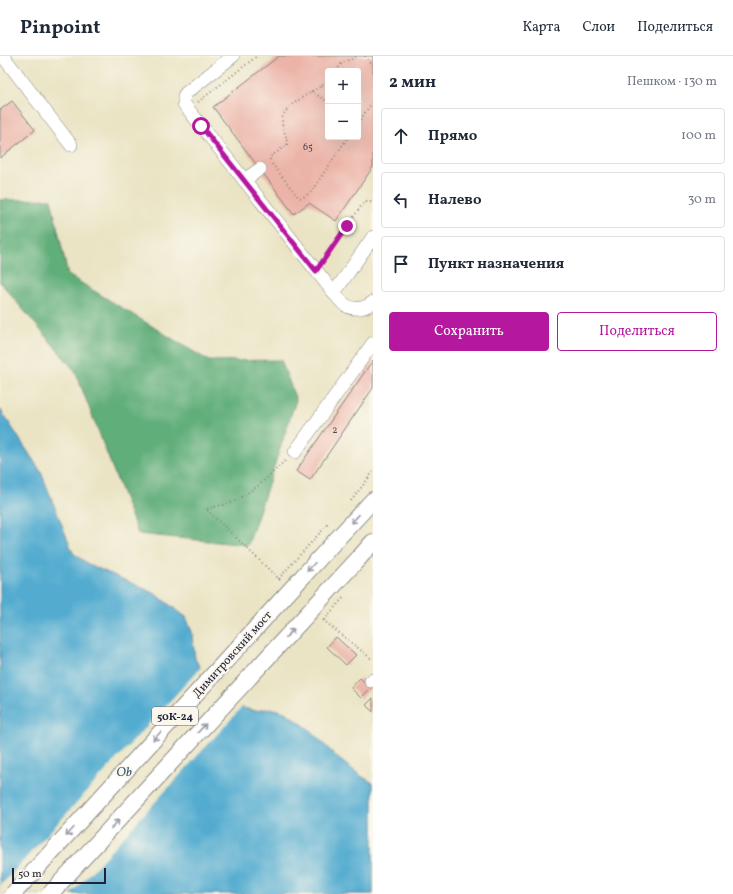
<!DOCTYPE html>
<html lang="ru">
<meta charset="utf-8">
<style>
body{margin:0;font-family:Vollkorn,serif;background:#f2f2f3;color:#1f2937}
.controls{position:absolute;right:12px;top:12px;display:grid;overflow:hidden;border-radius:4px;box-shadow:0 4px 16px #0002}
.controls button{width:36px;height:36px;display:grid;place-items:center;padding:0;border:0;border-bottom:1px solid #e0e1e3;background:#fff;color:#1f2937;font:20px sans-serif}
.scale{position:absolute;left:12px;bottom:10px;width:94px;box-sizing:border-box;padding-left:4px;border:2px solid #22223b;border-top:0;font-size:11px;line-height:14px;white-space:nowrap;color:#22223b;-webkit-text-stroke:3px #fbf7ec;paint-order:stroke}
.stop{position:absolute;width:12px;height:12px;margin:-9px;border:3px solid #b5179e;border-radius:50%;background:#fff}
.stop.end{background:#b5179e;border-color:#fff;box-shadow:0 1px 4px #0008}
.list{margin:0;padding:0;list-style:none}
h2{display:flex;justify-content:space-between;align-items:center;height:52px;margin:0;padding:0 16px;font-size:17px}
h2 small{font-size:13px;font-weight:400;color:#747a83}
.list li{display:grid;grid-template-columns:26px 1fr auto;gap:12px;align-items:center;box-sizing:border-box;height:56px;margin:0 8px 8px;padding:0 8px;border:1px solid #e0e1e3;border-radius:4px}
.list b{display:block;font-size:15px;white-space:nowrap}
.list em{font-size:13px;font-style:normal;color:#747a83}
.actions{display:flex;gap:8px;padding:12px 16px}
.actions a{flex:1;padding:9px 0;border:1px solid #b5179e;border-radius:4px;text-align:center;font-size:14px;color:#b5179e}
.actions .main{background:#b5179e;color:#fff}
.icon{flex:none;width:22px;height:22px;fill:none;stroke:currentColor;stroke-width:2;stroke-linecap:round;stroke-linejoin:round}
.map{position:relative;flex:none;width:373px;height:838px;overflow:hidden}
header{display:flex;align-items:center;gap:24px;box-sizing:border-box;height:56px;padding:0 20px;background:#fff;border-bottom:1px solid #e0e1e3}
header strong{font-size:19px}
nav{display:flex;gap:22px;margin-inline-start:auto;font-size:14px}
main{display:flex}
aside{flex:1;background:#fff}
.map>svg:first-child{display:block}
.forest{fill:#60ae79;stroke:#41685a}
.water{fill:#52acd0;stroke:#3a6786}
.pier{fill:#eae4c4}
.building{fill:#ecb4a8;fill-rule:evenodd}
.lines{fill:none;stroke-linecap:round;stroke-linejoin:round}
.minor-casing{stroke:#868380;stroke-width:14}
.major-casing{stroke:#868380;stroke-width:18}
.path{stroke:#868380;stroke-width:2;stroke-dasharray:1 3;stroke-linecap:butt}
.minor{stroke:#fff;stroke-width:13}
.major{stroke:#fff;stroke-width:16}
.major-bridge-casing{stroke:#868380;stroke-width:18;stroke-linecap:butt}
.major-bridge{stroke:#fff;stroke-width:16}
.oneway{stroke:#9c9ca7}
.route{stroke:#b5179e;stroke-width:5}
.labels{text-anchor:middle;stroke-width:4;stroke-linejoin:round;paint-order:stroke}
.number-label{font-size:10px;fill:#544656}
.shield{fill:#fbf7ec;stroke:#636270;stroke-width:1}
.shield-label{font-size:11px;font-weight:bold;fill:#22223b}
.street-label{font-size:12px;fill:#22223b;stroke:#fbf7ec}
.water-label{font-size:13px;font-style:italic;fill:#355977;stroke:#fbf7ec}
</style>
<header>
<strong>Pinpoint</strong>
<nav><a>Карта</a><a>Слои</a><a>Поделиться</a></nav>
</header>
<main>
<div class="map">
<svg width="373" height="838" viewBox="0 0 373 838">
<rect width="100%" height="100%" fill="#fbf7ec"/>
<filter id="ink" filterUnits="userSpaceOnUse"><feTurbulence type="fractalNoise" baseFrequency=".025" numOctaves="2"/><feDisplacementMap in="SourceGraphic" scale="8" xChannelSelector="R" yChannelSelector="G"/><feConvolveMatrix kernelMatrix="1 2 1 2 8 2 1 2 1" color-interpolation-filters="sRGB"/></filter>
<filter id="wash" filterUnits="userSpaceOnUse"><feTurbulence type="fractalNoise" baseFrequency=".012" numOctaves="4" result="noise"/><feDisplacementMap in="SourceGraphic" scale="16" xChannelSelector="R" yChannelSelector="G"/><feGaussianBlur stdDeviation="0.9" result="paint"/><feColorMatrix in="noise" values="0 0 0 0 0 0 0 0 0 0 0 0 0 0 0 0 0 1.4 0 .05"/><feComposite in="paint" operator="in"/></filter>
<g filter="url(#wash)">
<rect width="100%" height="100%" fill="#eae4c4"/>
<!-- forest -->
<path class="forest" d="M51 143 68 219 209 305 281 304 296 344 248 489 138 478 75 315 0 226V144Z"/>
<!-- water -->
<path class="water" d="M0 353 41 416 73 497 88 508 154 537 186 561 192 576 195 603 210 627 234 650 256 655 270 652 285 656 309 673 340 704 361 720 373 727V838H0Z"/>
<!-- pier -->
<path class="pier" d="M202 610 212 626 235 648 243 650 71 838H0V830Z"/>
<g id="blocks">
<!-- building -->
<g class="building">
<path d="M279 0H373V111L336 165 309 147 294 158 213 51ZM328 15H358V81H328Z"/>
<path d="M12 45 35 74 0 102V54Z"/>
<path d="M373 304V332L310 424 296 415Z"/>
<path d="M336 581 356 599 346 609 327 591Z"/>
<path d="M360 622 371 632 361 642 351 632Z"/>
<path d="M373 642V656L366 649Z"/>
</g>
</g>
</g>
<g filter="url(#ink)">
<use href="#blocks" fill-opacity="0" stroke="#868380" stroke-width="1"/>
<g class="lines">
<defs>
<g id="minor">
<path d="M3 0 71 89"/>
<path d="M233 0 186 37 184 40V48L334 237C342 247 347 254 361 252 366 251 370 249 373 246"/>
<path d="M244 124 260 113"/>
<path d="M334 237 373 181"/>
<path d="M295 396 373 287"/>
<path d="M371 625 373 624"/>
</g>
<g id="major">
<path d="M337 483 373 444"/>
<path d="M359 502 373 486"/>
</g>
</defs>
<!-- minor casing -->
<use href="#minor" class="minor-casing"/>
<!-- major casing -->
<use href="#major" class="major-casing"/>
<!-- path -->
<g class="path">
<path d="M365 0 373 10"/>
<path d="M336 15 342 7 358 0"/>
<path d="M311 35 328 46"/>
<path d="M198 46 257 0"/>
<path d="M358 67 373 45"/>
<path d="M270 104V101L287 89C288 80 281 72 282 64 284 47 317 35 328 25"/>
<path d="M272 108 298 141 302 142 311 136 348 81"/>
<path d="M324 204 361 150 366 146H373"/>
<path d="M351 445 373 416"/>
<path d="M279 523V522L327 469 329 470"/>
<path d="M280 524 206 453 234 446 259 429 286 404"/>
<path d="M323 564 373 604"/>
<path d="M324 564 343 542"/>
</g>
<!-- minor -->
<use href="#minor" class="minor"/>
<!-- major -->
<use href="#major" class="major"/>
<defs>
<g id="major-bridge">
<path d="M13 838 337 483"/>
<path d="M50 838 359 502"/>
</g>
</defs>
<!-- major-bridge casing -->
<use href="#major-bridge" class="major-bridge-casing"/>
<!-- major-bridge -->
<use href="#major-bridge" class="major-bridge"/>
</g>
<!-- one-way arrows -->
<defs><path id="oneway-shaft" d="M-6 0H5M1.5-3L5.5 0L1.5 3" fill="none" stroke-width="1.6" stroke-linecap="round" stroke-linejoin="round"/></defs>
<g class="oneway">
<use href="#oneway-shaft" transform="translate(355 463) rotate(133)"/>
<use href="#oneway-shaft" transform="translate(311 511) rotate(132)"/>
<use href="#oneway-shaft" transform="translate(290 577) rotate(-47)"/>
<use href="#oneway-shaft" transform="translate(202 672) rotate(-47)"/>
<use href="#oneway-shaft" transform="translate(157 680) rotate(132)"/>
<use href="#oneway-shaft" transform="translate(115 768) rotate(-47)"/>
<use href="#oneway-shaft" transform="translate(70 776) rotate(132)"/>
</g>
</g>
<g class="lines" filter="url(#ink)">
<!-- route -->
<path class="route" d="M201 70 316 215 347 170"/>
</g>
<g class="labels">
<!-- number labels -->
<g class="number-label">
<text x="308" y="94">65</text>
<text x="335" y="377">2</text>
</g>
<!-- shield labels -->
<rect class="shield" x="152" y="651" width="46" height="18" rx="3"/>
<g class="shield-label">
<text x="175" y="664">50К-24</text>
</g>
<!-- street labels -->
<g class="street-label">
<text transform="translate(232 598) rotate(-48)" y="4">Димитровский мост</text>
</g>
<!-- water labels -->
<g class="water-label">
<text x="124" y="720">Ob</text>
</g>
</g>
</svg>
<div class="controls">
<button>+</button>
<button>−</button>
</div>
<div class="scale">50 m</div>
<div class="stop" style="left:201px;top:70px"></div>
<div class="stop end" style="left:347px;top:170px"></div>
</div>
<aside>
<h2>2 мин<small>Пешком · 130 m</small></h2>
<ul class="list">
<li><svg class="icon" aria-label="ahead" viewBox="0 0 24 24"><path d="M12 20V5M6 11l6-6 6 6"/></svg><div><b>Прямо</b></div><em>100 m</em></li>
<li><svg class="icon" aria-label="left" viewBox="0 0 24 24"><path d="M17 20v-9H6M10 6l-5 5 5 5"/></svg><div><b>Налево</b></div><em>30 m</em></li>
<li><svg class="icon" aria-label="arrive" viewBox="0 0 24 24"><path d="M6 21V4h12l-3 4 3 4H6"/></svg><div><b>Пункт назначения</b></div></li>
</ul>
<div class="actions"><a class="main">Сохранить</a><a>Поделиться</a></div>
</aside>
</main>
